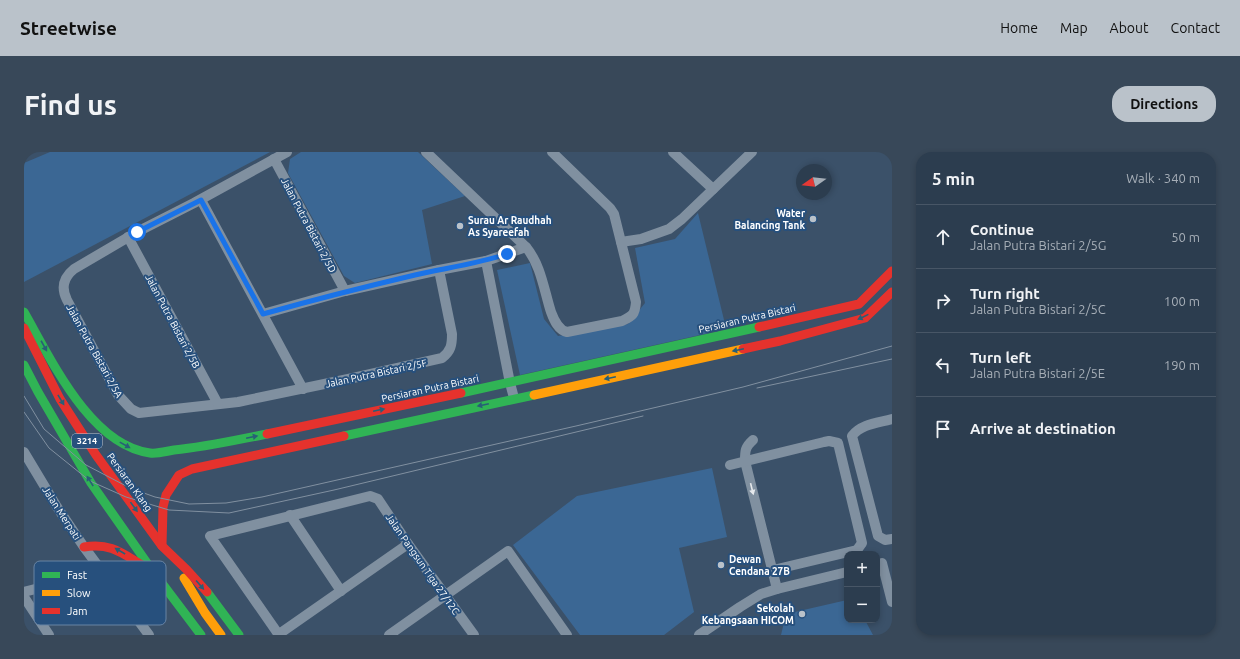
<!DOCTYPE html>
<meta charset="utf-8">
<style>
body{margin:0;font-family:Ubuntu,sans-serif;background:#384859;color:#f1f3f6}
.controls{position:absolute;right:12px;bottom:12px;display:grid;overflow:hidden;border-radius:8px;box-shadow:0 2px 6px #0003}
.controls button{width:36px;height:36px;display:grid;place-items:center;padding:0;border:0;border-bottom:1px solid #485666;background:#2c3d4f;color:#f1f3f6;font:20px sans-serif}
.compass{position:absolute;left:772px;top:12px;width:36px;height:36px;border-radius:50%;background:#2c3d4f;box-shadow:0 2px 6px #0003;rotate:256deg}
.stop{position:absolute;width:12px;height:12px;margin:-9px;border:3px solid #1a73e8;border-radius:50%;background:#fff}
.stop.end{background:#1a73e8;border-color:#fff;box-shadow:0 1px 4px #0008}
.list{margin:0;padding:0;list-style:none}
h2{display:flex;justify-content:space-between;align-items:center;height:52px;margin:0;padding:0 16px;font-size:17px}
h2 small{font-size:13px;font-weight:400;color:#a6aeb7}
.list li{display:grid;grid-template-columns:26px 1fr auto;gap:12px;align-items:center;box-sizing:border-box;height:64px;padding:0 16px;border-top:1px solid #485666}
.list b{display:block;font-size:15px;white-space:nowrap}
.list p{margin:0;font-size:13px;white-space:nowrap;color:#a6aeb7}
.list em{font-size:13px;font-style:normal;color:#a6aeb7}
.icon{flex:none;width:22px;height:22px;fill:none;stroke:currentColor;stroke-width:2;stroke-linecap:round;stroke-linejoin:round}
.map{position:relative;flex:none;width:868px;height:483px;overflow:hidden;border-radius:16px}
header{display:flex;align-items:center;gap:24px;box-sizing:border-box;height:56px;padding:0 20px;background:#bac2ca;color:#111}
header strong{font-size:19px}
nav{display:flex;gap:22px;margin-inline-start:auto;font-size:14px}
.intro{display:flex;align-items:center;justify-content:space-between;box-sizing:border-box;height:96px;padding:0 24px}
h1{margin:0;font-size:28px}
.button{padding:10px 18px;border-radius:16px;background:#bac2ca;color:#111;font-size:14px;font-weight:700}
main{display:flex;gap:24px;padding:0 24px}
aside{flex:1;background:#2c3d4f;border-radius:16px;box-shadow:0 2px 6px #0003}
.map>svg:first-child{display:block}
.green{fill:#3b6794}
.lines{fill:none;stroke-linecap:round;stroke-linejoin:round}
.street{stroke:#8090a0;stroke-width:10}
.fast{stroke:#30b455;stroke-width:9}
.slow{stroke:#ff9f0a;stroke-width:9}
.jam{stroke:#e5322d;stroke-width:9}
.tram{stroke:#8190a0;stroke-width:1}
.oneway{fill:#285f77}
.oneway2{fill:#e6e9ec}
.route{stroke:#1a73e8;stroke-width:5}
.poi-dot{fill:#bac2ca;stroke:#27507d;stroke-width:1.5}
.labels{text-anchor:middle;stroke-width:4;stroke-linejoin:round;paint-order:stroke}
.shield{fill:#27507d;stroke:#becad8;stroke-width:1}
.shield-label{font-size:9px;font-weight:bold;fill:#fff}
.poi-label{font-size:10px;font-weight:bold;fill:#fff;stroke:#27507d;text-anchor:end}
.street-label{font-size:10px;fill:#fff;stroke:#27507d}
.key{fill:#27507d;stroke:#6884a4;stroke-width:1}
.key-label{font-size:11px;fill:#fff}
</style>
<header>
<strong>Streetwise</strong>
<nav><a>Home</a><a>Map</a><a>About</a><a>Contact</a></nav>
</header>
<div class="intro"><h1>Find us</h1><a class="button">Directions</a></div>
<main>
<div class="map">
<svg width="868" height="483" viewBox="0 0 868 483">
<rect width="100%" height="100%" fill="#3b5169"/>
<!-- green -->
<g class="green">
<path d="M26 0H246L0 130V11Z"/>
<path d="M277 0H394L441 44 398 58 408 112 331 131 320 124 264 21 266 7Z"/>
<path d="M674 61 701 172 685 174V181L496 223 473 118 506 111 520 167 534 184 604 172 621 151 611 96 651 87Z"/>
<path d="M688 316 703 385 655 396 670 460 640 483H556L489 393 553 344Z"/>
<path d="M823 448V468H841L849 483H757L762 462Z"/>
</g>
<g class="lines">
<!-- street -->
<g class="street">
<path d="M263 0 170 51 113 80 50 117C39 126 37 136 43 148L94 243 107 257 115 261 214 250 329 226 418 206C427 199 428 193 428 182L415 118"/>
<path d="M402 0 502 95C517 113 520 138 527 160 530 168 534 178 543 180L598 169C609 164 611 162 612 150L590 62 586 56 528 0"/>
<path d="M649 0 689 37"/>
<path d="M250 7 321 139"/>
<path d="M177 48 279 237"/>
<path d="M104 85 194 252"/>
<path d="M597 90 617 87 645 77 658 67 728 0"/>
<path d="M462 109 486 231 490 246"/>
<path d="M239 162 321 139 415 118 462 109 502 95"/>
<path d="M868 267C854 271 837 272 828 284L854 384 861 388 868 387"/>
<path d="M729 288C721 295 721 299 721 309L753 437"/>
<path d="M0 300 33 355 60 395 125 483"/>
<path d="M706 313 800 290 805 289 814 291 838 391 833 398 749 418"/>
<path d="M266 363 317 439"/>
<path d="M858 411 868 450"/>
<path d="M0 440 78 420"/>
<path d="M0 445 25 483"/>
<path d="M255 482 384 392"/>
<path d="M255 483 186 384 346 344 354 347 384 392 450 483"/>
<path d="M365 483 484 399 543 483"/>
<path d="M675 483 716 455 737 442 753 437 823 420"/>
</g>
<!-- fast -->
<g class="fast">
<path d="M0 160C27 207 66 293 126 301 134 302 143 299 150 298 182 295 212 288 243 282"/>
<path d="M0 213 14 240 67 331 128 418 177 483"/>
<path d="M437 241 735 175"/>
<path d="M320 284 510 243"/>
<path d="M183 440 215 483"/>
</g>
<!-- slow -->
<g class="slow">
<path d="M510 243 719 197"/>
<path d="M160 426 181 461 197 483"/>
</g>
<!-- jam -->
<g class="jam">
<path d="M735 175 835 152 868 119"/>
<path d="M0 176 36 247 72 303 138 394 163 418 183 440"/>
<path d="M719 197 756 189 841 166 868 140"/>
<path d="M243 282 437 241"/>
<path d="M138 394 139 355 142 343 155 323 168 317 320 284"/>
<path d="M60 395C88 390 100 403 123 416"/>
</g>
<!-- tram -->
<g class="tram">
<path d="M733 236 868 207"/>
<path d="M0 244 20 277 62 313 106 336 131 345 165 352 202 351 238 345 552 274 719 235 868 194"/>
<path d="M0 260 25 296 66 329 102 345 145 358 205 361 310 338 619 264"/>
</g>
</g>
<!-- one-way arrows -->
<defs><path id="oneway-solid" d="M-6-.8H1V-3.2L6.5 0L1 3.2V.8H-6Z"/></defs>
<g class="oneway">
<use href="#oneway-solid" transform="translate(839 165) rotate(154)"/>
<use href="#oneway-solid" transform="translate(20 194) rotate(61)"/>
<use href="#oneway-solid" transform="translate(714 198) rotate(168)"/>
<use href="#oneway-solid" transform="translate(586 226) rotate(168)"/>
<use href="#oneway-solid" transform="translate(37 248) rotate(59)"/>
<use href="#oneway-solid" transform="translate(459 253) rotate(168)"/>
<use href="#oneway-solid" transform="translate(355 258) rotate(-12)"/>
<use href="#oneway-solid" transform="translate(228 285) rotate(-12)"/>
<use href="#oneway-solid" transform="translate(101 293) rotate(29)"/>
<use href="#oneway-solid" transform="translate(66 329) rotate(-122)"/>
<use href="#oneway-solid" transform="translate(110 355) rotate(54)"/>
<use href="#oneway-solid" transform="translate(96 399) rotate(-150)"/>
<use href="#oneway-solid" transform="translate(176 433) rotate(49)"/>
</g>
<use class="oneway2" href="#oneway-solid" transform="translate(728 337) rotate(76)"/>
<g class="lines">
<!-- route -->
<path class="route" d="M113 80 177 48 239 162C289 148 340 135 391 123 422 116 453 112 483 102"/>
</g>
<!-- markers -->
<g class="poi-dot">
<circle cx="789" cy="67" r="4"/>
<circle cx="436" cy="74" r="4"/>
<circle cx="697" cy="413" r="4"/>
<circle cx="778" cy="462" r="4"/>
</g>
<g class="labels">
<!-- shield labels -->
<rect class="shield" x="48" y="282" width="30" height="14" rx="3"/>
<g class="shield-label">
<text x="63" y="292">3214</text>
</g>
<!-- poi labels -->
<g class="poi-label">
<text x="781" y="65">Water<tspan x="781" dy="12">Balancing Tank</tspan></text>
<text x="444" y="72" text-anchor="start">Surau Ar Raudhah<tspan x="444" dy="12">As Syareefah</tspan></text>
<text x="705" y="411" text-anchor="start">Dewan<tspan x="705" dy="12">Cendana 27B</tspan></text>
<text x="770" y="460">Sekolah<tspan x="770" dy="12">Kebangsaan HICOM</tspan></text>
</g>
<!-- street labels -->
<g class="street-label">
<text transform="translate(285 73) rotate(62)" y="4">Jalan Putra Bistari 2/5D</text>
<text transform="translate(723 166) rotate(-13)" y="4">Persiaran Putra Bistari</text>
<text transform="translate(149 169) rotate(62)" y="4">Jalan Putra Bistari 2/5B</text>
<text transform="translate(71 199) rotate(61)" y="4">Jalan Putra Bistari 2/5A</text>
<text transform="translate(352 221) rotate(-12)" y="4">Jalan Putra Bistari 2/5F</text>
<text transform="translate(406 236) rotate(-12)" y="4">Persiaran Putra Bistari</text>
<text transform="translate(106 330) rotate(54)" y="4">Persiaran Klang</text>
<text transform="translate(38 361) rotate(57)" y="4">Jalan Merpati</text>
<text transform="translate(399 412) rotate(55)" y="4">Jalan Pangsun Tiga 27/12C</text>
</g>
</g>
<!-- legend -->
<rect x="10" y="409" width="132" height="64" rx="6" class="key"/>
<rect x="18" y="420" width="18" height="6" fill="#30b455"/>
<rect x="18" y="438" width="18" height="6" fill="#ff9f0a"/>
<rect x="18" y="456" width="18" height="6" fill="#e5322d"/>
<g class="key-label">
<text x="43" y="427">Fast</text>
<text x="43" y="445">Slow</text>
<text x="43" y="463">Jam</text>
</g>
</svg>
<div class="controls">
<button>+</button>
<button>−</button>
</div>
<svg class="compass" viewBox="-18 -18 36 36"><path d="M0-13l5 13h-10z" fill="#e53935"/><path d="M0 13l5-13h-10z" fill="#a6aeb7"/></svg>
<div class="stop" style="left:113px;top:80px"></div>
<div class="stop end" style="left:483px;top:102px"></div>
</div>
<aside>
<h2>5 min<small>Walk · 340 m</small></h2>
<ul class="list">
<li><svg class="icon" aria-label="ahead" viewBox="0 0 24 24"><path d="M12 20V5M6 11l6-6 6 6"/></svg><div><b>Continue</b><p>Jalan Putra Bistari 2/5G</p></div><em>50 m</em></li>
<li><svg class="icon" aria-label="right" viewBox="0 0 24 24"><path d="M7 20v-9h11M14 6l5 5-5 5"/></svg><div><b>Turn right</b><p>Jalan Putra Bistari 2/5C</p></div><em>100 m</em></li>
<li><svg class="icon" aria-label="left" viewBox="0 0 24 24"><path d="M17 20v-9H6M10 6l-5 5 5 5"/></svg><div><b>Turn left</b><p>Jalan Putra Bistari 2/5E</p></div><em>190 m</em></li>
<li><svg class="icon" aria-label="arrive" viewBox="0 0 24 24"><path d="M6 21V4h12l-3 4 3 4H6"/></svg><div><b>Arrive at destination</b></div></li>
</ul>
</aside>
</main>
